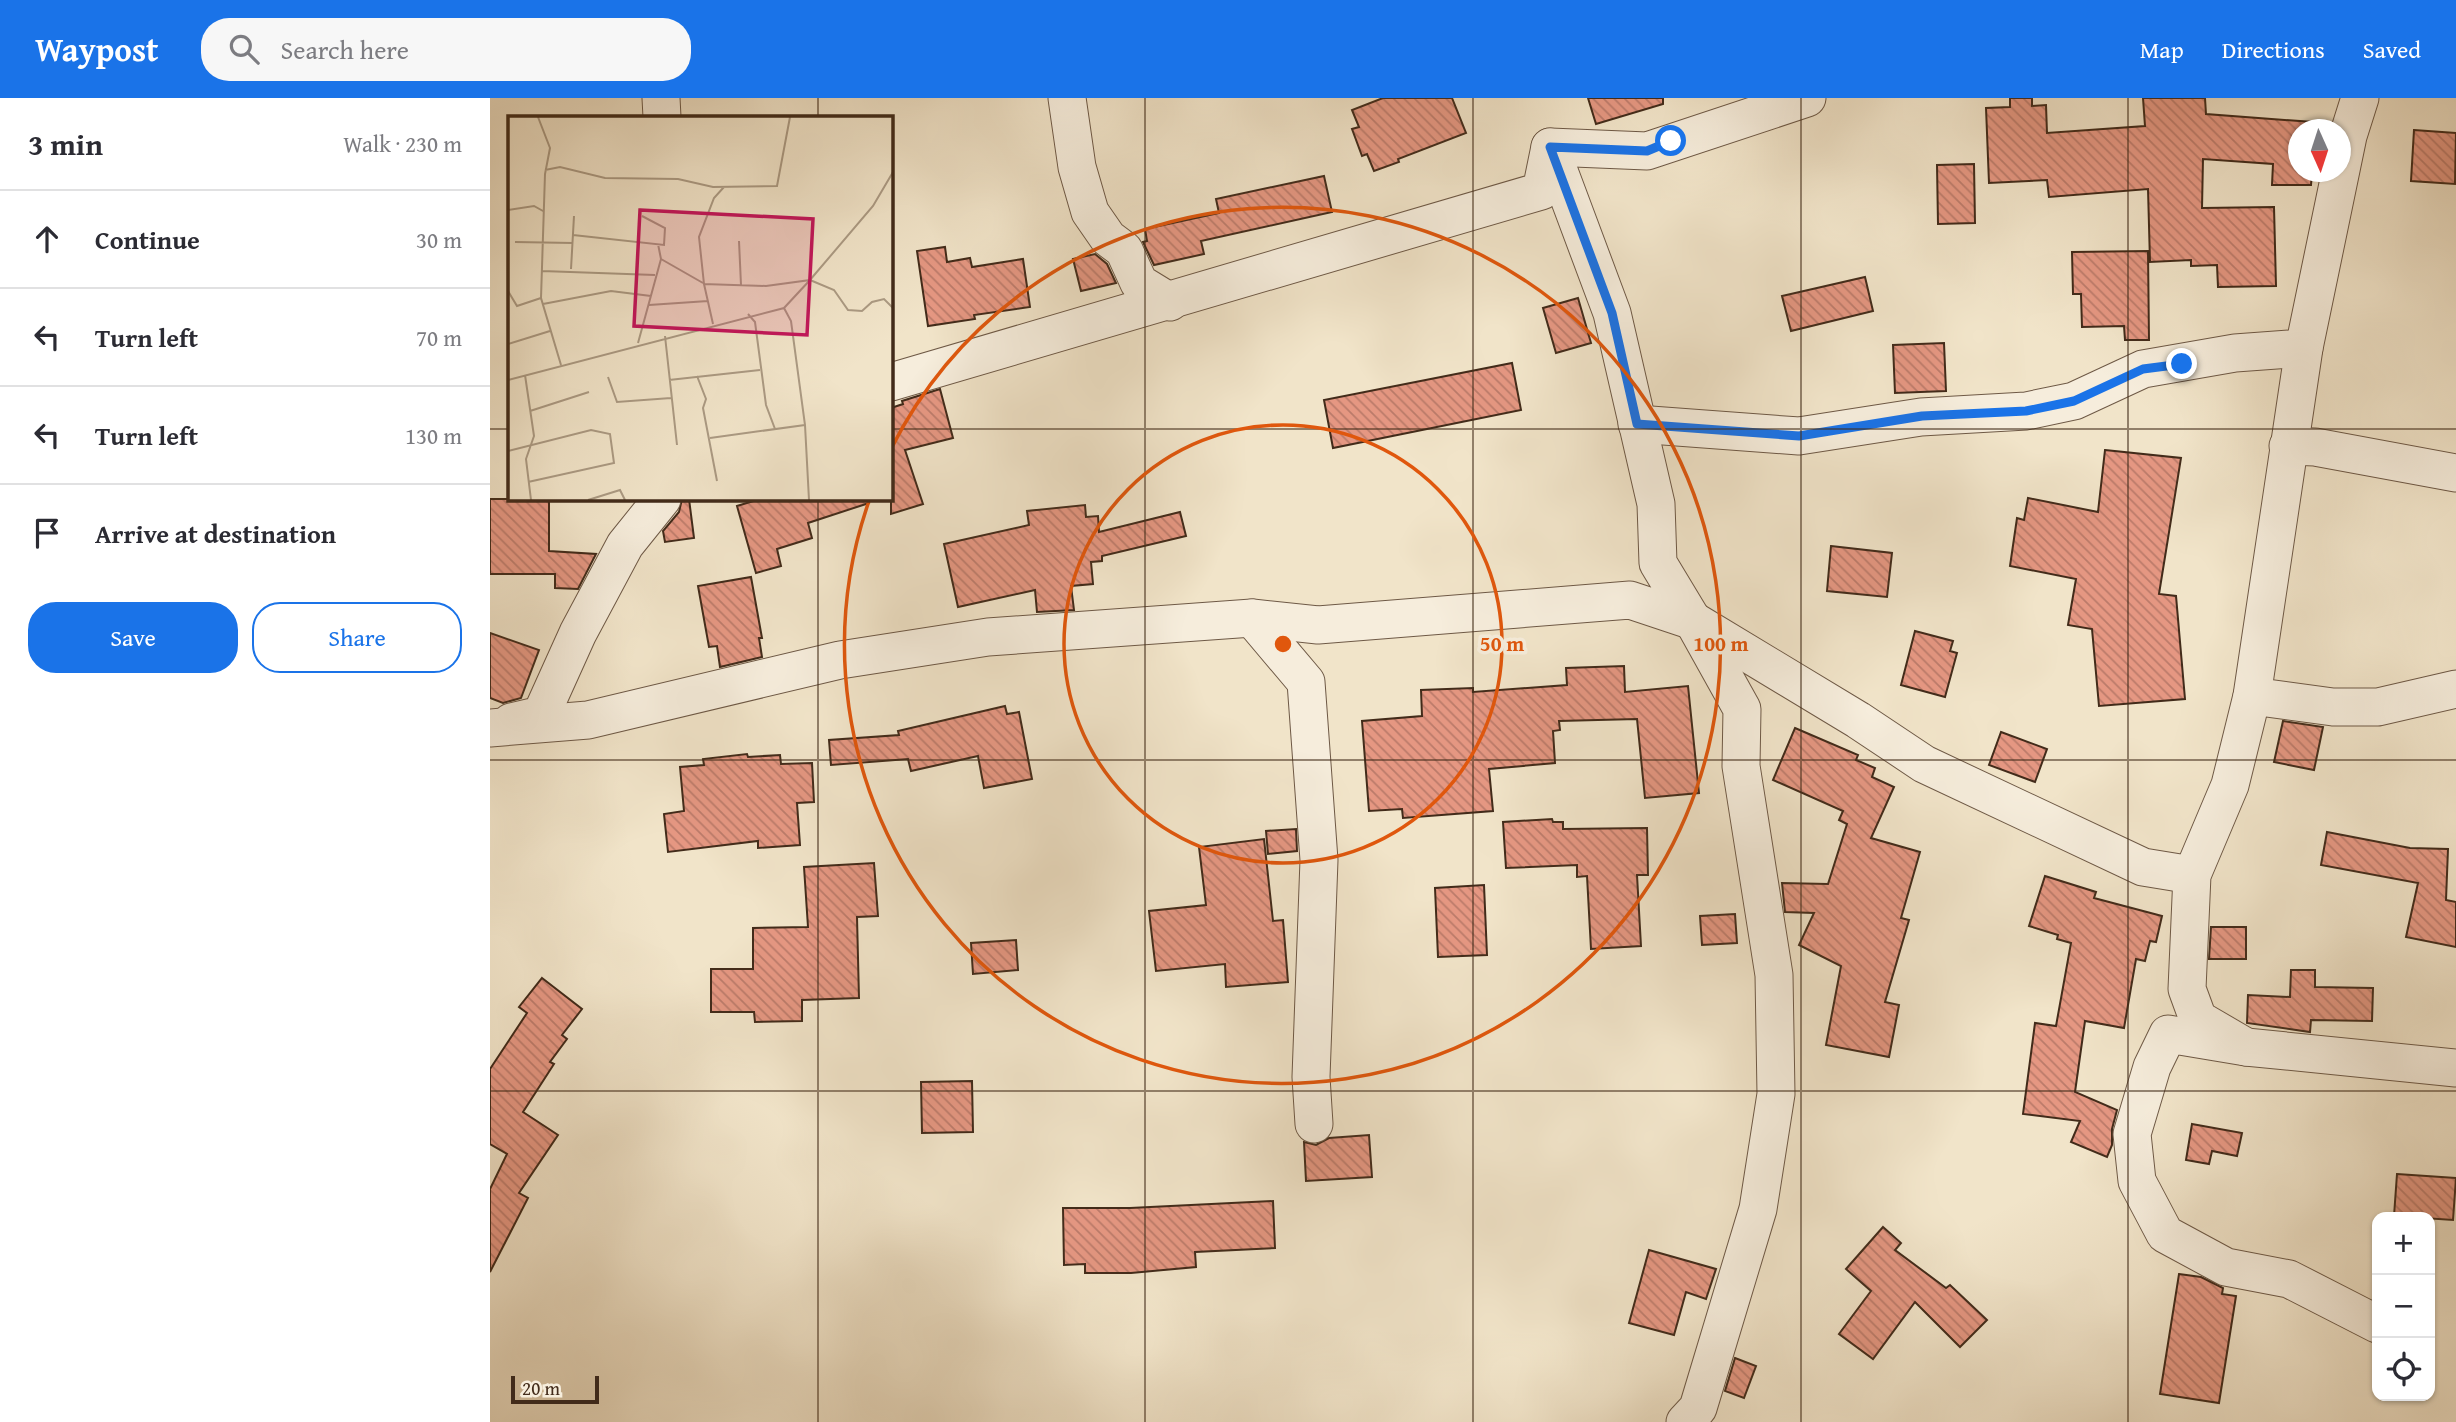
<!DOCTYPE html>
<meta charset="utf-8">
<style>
body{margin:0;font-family:"Gentium Book Plus",serif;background:#f7f7f7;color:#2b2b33}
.controls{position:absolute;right:21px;bottom:21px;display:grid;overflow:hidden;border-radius:14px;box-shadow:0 2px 5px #0004}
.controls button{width:63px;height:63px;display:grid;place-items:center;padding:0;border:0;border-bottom:2px solid #e1e1e2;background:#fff;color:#2b2b33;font:35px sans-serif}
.compass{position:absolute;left:1798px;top:21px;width:63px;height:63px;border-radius:50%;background:#fff;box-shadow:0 2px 5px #0004;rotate:177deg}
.scale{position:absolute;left:21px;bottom:18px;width:88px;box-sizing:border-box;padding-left:7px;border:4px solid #422b1a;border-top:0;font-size:19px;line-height:24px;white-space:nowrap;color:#422b1a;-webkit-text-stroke:5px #f6eddc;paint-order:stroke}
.stop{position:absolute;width:21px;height:21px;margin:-16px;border:5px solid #1a73e8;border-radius:50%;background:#fff}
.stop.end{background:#1a73e8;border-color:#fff;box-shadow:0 2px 7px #0008}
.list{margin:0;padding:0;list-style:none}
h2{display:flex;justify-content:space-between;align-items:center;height:91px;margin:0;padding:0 28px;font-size:30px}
h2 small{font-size:23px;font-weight:400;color:#7c7c81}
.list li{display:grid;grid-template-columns:46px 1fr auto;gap:21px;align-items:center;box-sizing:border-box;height:98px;padding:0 28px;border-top:2px solid #e1e1e2}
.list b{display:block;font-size:26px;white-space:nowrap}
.list em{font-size:23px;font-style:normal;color:#7c7c81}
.actions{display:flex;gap:14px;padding:21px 28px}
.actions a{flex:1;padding:16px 0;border:2px solid #1a73e8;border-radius:28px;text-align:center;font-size:24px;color:#1a73e8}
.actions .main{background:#1a73e8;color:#fff}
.icon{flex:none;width:38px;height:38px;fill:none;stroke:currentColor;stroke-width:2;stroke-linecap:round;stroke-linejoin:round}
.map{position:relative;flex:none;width:1966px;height:1324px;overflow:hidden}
header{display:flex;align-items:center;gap:42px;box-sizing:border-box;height:98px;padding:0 35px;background:#1a73e8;color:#fff}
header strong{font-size:33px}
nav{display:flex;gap:38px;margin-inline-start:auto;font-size:24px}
.search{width:490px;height:63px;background:#f7f7f7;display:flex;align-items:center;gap:18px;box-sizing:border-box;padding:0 24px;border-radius:28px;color:#7c7c81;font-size:26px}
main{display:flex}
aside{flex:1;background:#fff}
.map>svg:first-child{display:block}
.building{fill:url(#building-back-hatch);stroke:#422b1a;stroke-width:2}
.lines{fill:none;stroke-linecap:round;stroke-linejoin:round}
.minor-casing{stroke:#6e5946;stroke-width:39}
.minor{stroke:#f6eddc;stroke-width:37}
.route{stroke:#1a73e8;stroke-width:9}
.grid{fill:none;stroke:#422b1a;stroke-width:2;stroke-opacity:0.55}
.ring{fill:none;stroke:#e0570d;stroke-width:3.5}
.inset-road{fill:none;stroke:#ab9a83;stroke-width:2}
.view{fill:#c2185b;fill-opacity:0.15;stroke:#c2185b;stroke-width:3.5}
.inset-edge{fill:none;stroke:#422b1a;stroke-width:3.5}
.centre{fill:#e0570d;stroke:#f6eddc;stroke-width:3.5}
.ring-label{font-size:21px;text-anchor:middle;font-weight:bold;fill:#e0570d;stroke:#f6eddc;stroke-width:7;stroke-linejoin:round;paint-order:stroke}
</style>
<header>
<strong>Waypost</strong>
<div class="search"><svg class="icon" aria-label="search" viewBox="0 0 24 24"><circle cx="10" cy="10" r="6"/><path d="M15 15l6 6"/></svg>Search here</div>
<nav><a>Map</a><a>Directions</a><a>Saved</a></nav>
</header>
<main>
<aside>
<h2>3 min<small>Walk · 230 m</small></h2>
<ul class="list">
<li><svg class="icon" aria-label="ahead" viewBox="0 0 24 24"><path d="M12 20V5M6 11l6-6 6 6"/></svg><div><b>Continue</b></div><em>30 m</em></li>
<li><svg class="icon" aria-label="left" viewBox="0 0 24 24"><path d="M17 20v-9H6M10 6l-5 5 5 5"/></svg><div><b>Turn left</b></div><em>70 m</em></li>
<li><svg class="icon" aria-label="left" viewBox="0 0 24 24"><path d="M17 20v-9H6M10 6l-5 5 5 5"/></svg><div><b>Turn left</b></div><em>130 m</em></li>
<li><svg class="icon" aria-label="arrive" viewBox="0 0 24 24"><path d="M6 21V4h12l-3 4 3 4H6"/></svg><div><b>Arrive at destination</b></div></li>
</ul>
<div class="actions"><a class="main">Save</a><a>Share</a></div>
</aside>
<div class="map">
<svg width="1966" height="1324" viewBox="0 0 1966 1324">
<defs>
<pattern id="building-back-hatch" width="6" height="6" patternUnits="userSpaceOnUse" patternTransform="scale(1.75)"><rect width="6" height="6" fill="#e59782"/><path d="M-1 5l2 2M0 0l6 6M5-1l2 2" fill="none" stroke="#bb7b6a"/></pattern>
</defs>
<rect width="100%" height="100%" fill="#f1e4c9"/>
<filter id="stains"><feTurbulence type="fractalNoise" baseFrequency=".00286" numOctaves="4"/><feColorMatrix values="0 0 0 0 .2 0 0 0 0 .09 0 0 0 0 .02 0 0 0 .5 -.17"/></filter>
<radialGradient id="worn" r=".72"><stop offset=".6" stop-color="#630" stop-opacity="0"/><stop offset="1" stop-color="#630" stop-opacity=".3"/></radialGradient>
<!-- building -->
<g class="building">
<path d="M893 0H962L976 35 908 61 909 64 884 73 877 56 872 58 862 31 869 29 862 12Z"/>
<path d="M1098 0H1173V6L1106 26Z"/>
<path d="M1520 0H1542V8L1556 7 1557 35 1655 28 1653 0H1715L1716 16 1823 24V32H1809V74H1822L1821 87H1782L1783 66 1713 61 1712 110 1784 109 1786 188 1728 189 1727 167 1701 168V162L1660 164 1658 91 1559 99 1557 82 1499 85 1496 10 1520 9Z"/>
<path d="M1924 32 1966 35 1965 86 1921 83Z"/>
<path d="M1484 66 1485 125 1448 126 1447 67Z"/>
<path d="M834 78 842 114 711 143 714 156 664 167 653 144 657 143 655 131 729 115 726 101Z"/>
<path d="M455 149 457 164 480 160 482 169 533 161 540 209 484 217 485 221 438 228 427 153Z"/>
<path d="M1658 153 1659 242H1635L1634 228 1592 229 1591 196H1583L1582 154Z"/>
<path d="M605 156 617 166 626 185 591 193 583 161Z"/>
<path d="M1375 179 1383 213 1301 233 1292 198Z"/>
<path d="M1088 200 1101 245 1066 255 1053 210Z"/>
<path d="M1454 245 1456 293 1405 295 1403 247Z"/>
<path d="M1022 265 1031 312 843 350 834 302Z"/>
<path d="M450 291 463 340 415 352 433 406 401 416V310L413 306 412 303Z"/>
<path d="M1615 352 1691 360 1669 496 1686 498 1695 601 1609 608 1602 531 1578 527 1586 481 1520 468 1527 420 1534 422 1538 400 1608 414Z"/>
<path d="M0 401H59V453L106 456 88 491 65 490V476H0Z"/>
<path d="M192 401H199L204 440 175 444 173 433 189 414Z"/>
<path d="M270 401H378L379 405 318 425 322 440 287 451 291 468 266 475 247 408Z"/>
<path d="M595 407 596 419 608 418 609 434 690 414 696 438 612 458V463L601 464 603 486 581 488 584 512 547 514 545 492 468 509 454 446 539 427 537 413Z"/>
<path d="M1341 448 1402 455 1397 499 1337 493Z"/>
<path d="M261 479 272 540H269L272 559 230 569 227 548 219 549 208 488Z"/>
<path d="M1425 533 1463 543 1460 553 1467 555 1455 599 1411 587Z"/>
<path d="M0 535 49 552 31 600 13 605 0 600Z"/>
<path d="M1134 568 1135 594 1198 588 1209 695 1155 700 1147 621 1069 623 1070 632 1063 633 1065 665 999 671 1003 713 913 720 912 711 879 713 872 623 932 618 931 592 983 590V594L1077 587 1076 570Z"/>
<path d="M515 608 517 616 529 614 542 681 494 690 488 658 421 673 418 661 341 667 339 642 409 637 408 633Z"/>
<path d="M1793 623 1833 629 1824 672 1784 664Z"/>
<path d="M1305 630 1368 657 1366 662 1385 670 1382 679 1404 689 1381 740 1430 754 1411 820 1419 822 1395 904 1409 907 1399 959 1336 947 1351 868 1309 847 1324 815 1295 814 1292 785 1338 786 1357 726 1349 722 1353 713 1283 682Z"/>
<path d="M1511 634 1557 651 1545 684 1499 667Z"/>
<path d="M257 656 258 659 290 657 291 666 322 665 324 704 307 705 310 747 268 750V743L178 754 174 716 194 713 190 669 214 667 213 661Z"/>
<path d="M1062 721 1063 724H1073V731L1157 730 1158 777H1147L1151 848 1101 851 1097 778 1087 779V767L1016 770 1013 724Z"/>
<path d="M806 731 807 753 778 756 776 733Z"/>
<path d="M1837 734 1920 750 1958 751 1956 802 1966 804V849L1916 839 1928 785 1831 767Z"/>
<path d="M774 741 783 823 793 822 798 884 736 889 735 866 666 873 659 813 716 807 709 749Z"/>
<path d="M384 765 388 818 367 819 369 900 312 902V923L265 924 264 914H221V871H263V830L318 829 314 769Z"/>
<path d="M1555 778 1606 794 1604 800 1672 818 1666 844 1660 843 1655 863 1646 861 1634 930 1595 923 1585 994 1627 1012 1622 1031V1047L1617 1059 1581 1044 1590 1023 1533 1016 1545 925 1566 928 1581 845 1567 841 1568 837 1539 828Z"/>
<path d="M994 787 997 857 948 859 945 790Z"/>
<path d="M1245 816 1247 845 1212 847 1210 818Z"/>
<path d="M1721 829H1756V861H1719Z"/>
<path d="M526 842 528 872 483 876 481 845Z"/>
<path d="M1801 872H1825V889L1883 890 1882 923 1821 922 1820 934 1757 925 1758 897 1800 899Z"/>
<path d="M52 880 92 911 72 937 77 941 60 964 64 966 33 1014 68 1037 29 1095 38 1100 0 1174V1091L17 1056 0 1046V971L37 915 29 909Z"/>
<path d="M482 983 483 1034 432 1035 431 984Z"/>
<path d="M1702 1026 1752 1035 1747 1058 1722 1053 1719 1066 1696 1062Z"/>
<path d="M879 1037 882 1079 816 1083 814 1044 826 1047 839 1040Z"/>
<path d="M1907 1076 1966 1080 1963 1122 1904 1118Z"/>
<path d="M783 1103 785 1150 705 1154 706 1169 641 1175H595V1166L574 1167 573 1110H640Z"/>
<path d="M1393 1129 1411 1145 1405 1152 1456 1190 1460 1187 1497 1222 1470 1249 1425 1204 1383 1261 1349 1236 1381 1193 1356 1171Z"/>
<path d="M1159 1152 1226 1171 1216 1201 1196 1194 1184 1237 1139 1225Z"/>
<path d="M1689 1176 1711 1179 1733 1190 1732 1196 1746 1198 1729 1305 1670 1296Z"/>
<path d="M1245 1260 1266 1268 1254 1300 1235 1293Z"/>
</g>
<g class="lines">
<defs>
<g id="minor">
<path d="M171 0 172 19"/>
<path d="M577 0 587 69 600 114 618 140 634 152 649 185 680 204"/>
<path d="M401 284 1051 93 1060 49 1157 53 1317 0"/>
<path d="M1147 326 1309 338 1431 319 1536 313 1584 303 1653 271 1745 255 1814 250"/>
<path d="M1798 348 1825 349 1966 375"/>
<path d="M762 520 816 584 829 762 821 979 824 1026"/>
<path d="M1204 523 1368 622 1434 666 1653 769 1702 777"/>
<path d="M1762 598 1843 609H1888L1966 591"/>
<path d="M21 624 51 617 88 535 135 447 172 401"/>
<path d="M0 630 98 622 350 562 498 539 762 520 828 527 1140 502 1203 523 1168 465 1166 406 1122 215 1060 49"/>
<path d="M1756 949 1708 921 1697 891 1702 777 1740 687 1762 598 1814 250 1858 38 1870 0"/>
<path d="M1887 1226 1799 1181 1736 1169 1675 1136 1647 1083 1642 1036 1662 969 1678 936 1756 949 1966 970"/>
<path d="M1195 1324 1208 1310 1268 1111 1286 996 1284 877 1251 668 1252 611 1203 523"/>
</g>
</defs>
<!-- minor casing -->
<use href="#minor" class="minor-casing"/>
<!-- minor -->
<use href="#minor" class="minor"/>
</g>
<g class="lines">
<!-- route -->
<path class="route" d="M1181 43 1157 53 1060 49 1122 215 1147 326 1309 338 1432 318 1536 313 1584 303 1653 271 1692 266"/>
</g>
<!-- grid -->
<path class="grid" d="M328 0V19M655 0V1324M983 0V1324M1311 0V1324M1638 0V1324M0 331H19M401 331H1966M328 401V1324M0 662H1966M0 993H1966"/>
<!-- distance rings -->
<g class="ring">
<circle cx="793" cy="546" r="219"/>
<path d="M401 351A438 438 0 1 1 379 403"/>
</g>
<!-- overview -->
<g transform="translate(18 18)">
<rect width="385" height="385" fill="#f1e4c9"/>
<path class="inset-road" d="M30 1 42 32 37 58 33 182 53 249M37 54 52 51 97 62 170 63 205 71 269 70 282 1M0 94 26 90 35 95M65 119 156 129 157 112 134 100M231 125 233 169M7 126 65 127M153 143 195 167M63 153 66 100M34 155 147 159M196 168 191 121 206 82 216 71M0 175 9 190 33 182M35 188 103 175 143 180M141 189 200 185M276 192 283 205 297 309 301 384M240 198 247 206 258 289 267 313M205 208 196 168 258 170 302 164 365 90 385 56M157 220 169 329M130 227 153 143 150 128M0 228 42 215M17 259 26 320 18 343 23 384M189 260 198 283 195 292 209 365M100 261 109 286 163 282M0 264 276 192 302 164 326 174 340 194 354 195 364 186 376 183 385 192M161 264 252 254M22 295 81 276M202 322 297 309M0 335 83 314 102 318 106 347 20 366M80 384 112 374 117 384"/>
<path class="view" d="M132 94 305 103 299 219 126 210Z"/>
<rect width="385" height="385" class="inset-edge"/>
</g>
<circle cx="793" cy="546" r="10" class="centre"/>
<g class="ring-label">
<text x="1012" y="553">50 m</text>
<text x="1231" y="553">100 m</text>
</g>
<rect width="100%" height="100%" filter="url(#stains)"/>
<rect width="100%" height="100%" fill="url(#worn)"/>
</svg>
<div class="controls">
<button>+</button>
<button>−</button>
<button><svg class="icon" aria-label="locate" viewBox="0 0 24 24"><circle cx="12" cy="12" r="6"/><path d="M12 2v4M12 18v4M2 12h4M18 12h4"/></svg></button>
</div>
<svg class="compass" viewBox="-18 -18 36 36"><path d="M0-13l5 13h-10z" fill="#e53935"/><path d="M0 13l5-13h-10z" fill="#7c7c81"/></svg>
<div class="scale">20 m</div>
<div class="stop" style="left:1181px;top:43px"></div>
<div class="stop end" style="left:1692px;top:266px"></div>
</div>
</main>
